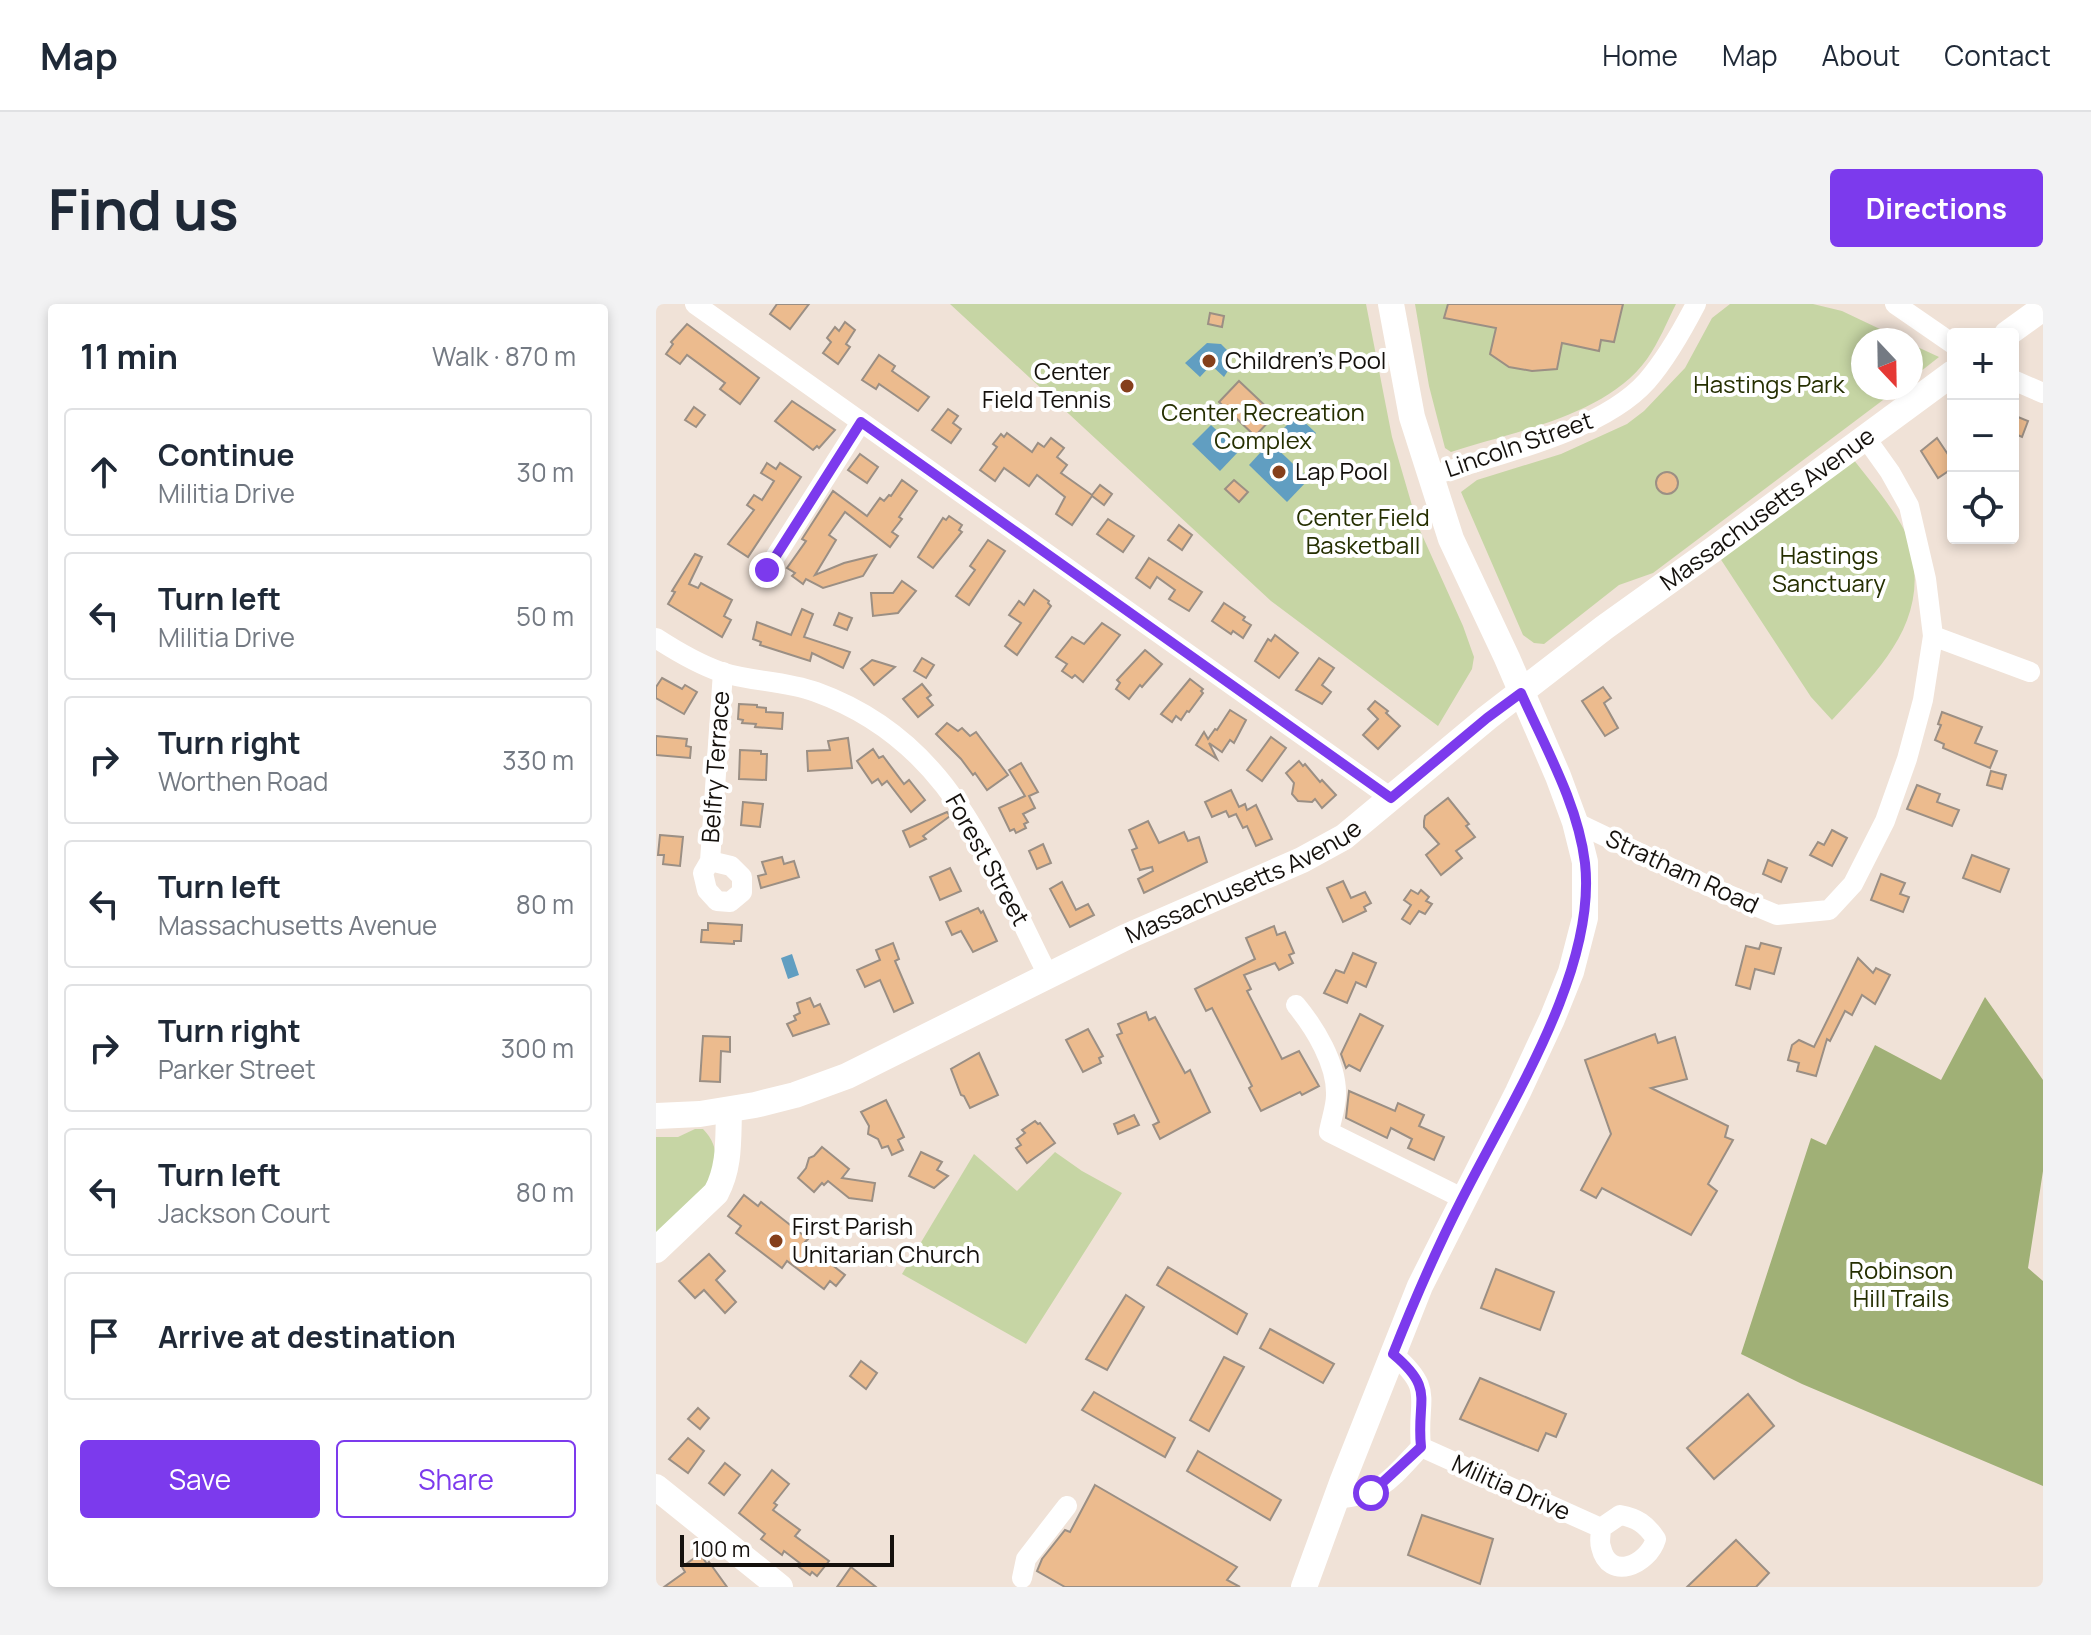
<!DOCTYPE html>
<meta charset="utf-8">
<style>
body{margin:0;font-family:Manrope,sans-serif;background:#f2f2f3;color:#1f2937}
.controls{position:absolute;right:24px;top:24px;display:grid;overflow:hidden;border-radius:8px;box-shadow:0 4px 12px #0003}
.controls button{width:72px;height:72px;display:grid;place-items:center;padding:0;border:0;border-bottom:2px solid #e0e1e3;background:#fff;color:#1f2937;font:40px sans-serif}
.compass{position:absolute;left:1195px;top:24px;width:72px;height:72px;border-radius:50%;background:#fff;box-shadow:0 4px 12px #0003;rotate:158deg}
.scale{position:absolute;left:24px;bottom:20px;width:214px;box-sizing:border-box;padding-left:8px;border:4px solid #15110d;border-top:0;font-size:22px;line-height:28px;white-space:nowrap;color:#15110d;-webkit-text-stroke:6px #fff;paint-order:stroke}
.stop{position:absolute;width:24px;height:24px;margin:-18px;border:6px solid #7c3aed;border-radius:50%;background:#fff}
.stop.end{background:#7c3aed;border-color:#fff;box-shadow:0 2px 8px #0008}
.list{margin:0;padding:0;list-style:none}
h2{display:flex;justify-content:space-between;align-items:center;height:104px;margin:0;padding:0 32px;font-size:34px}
h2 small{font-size:26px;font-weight:400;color:#747a83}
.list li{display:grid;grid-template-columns:52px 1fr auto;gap:24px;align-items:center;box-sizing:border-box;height:128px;margin:0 16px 16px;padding:0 16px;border:2px solid #e0e1e3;border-radius:8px}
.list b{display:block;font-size:30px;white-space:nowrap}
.list p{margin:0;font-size:26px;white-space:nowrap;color:#747a83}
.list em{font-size:26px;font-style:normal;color:#747a83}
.actions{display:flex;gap:16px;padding:24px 32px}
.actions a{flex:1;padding:18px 0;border:2px solid #7c3aed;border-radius:8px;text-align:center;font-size:28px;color:#7c3aed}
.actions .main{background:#7c3aed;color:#fff}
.icon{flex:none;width:44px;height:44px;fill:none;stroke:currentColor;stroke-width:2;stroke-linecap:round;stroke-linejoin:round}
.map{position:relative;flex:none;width:1387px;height:1283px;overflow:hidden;border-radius:8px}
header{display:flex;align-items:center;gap:48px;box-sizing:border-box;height:112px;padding:0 40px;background:#fff;border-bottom:2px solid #e0e1e3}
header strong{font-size:38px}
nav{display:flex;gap:44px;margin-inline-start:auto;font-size:28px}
.intro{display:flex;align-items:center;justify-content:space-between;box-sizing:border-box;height:192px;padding:0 48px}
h1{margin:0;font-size:56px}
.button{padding:20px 36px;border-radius:8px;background:#7c3aed;color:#fff;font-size:28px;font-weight:700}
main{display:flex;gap:48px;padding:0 48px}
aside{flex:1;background:#fff;border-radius:8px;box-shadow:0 4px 12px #0003}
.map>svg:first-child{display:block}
.green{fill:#c6d5a4}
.forest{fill:#a0b076}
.water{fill:#619ec1}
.building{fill:#ecbb8e;stroke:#9b8f84;stroke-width:2}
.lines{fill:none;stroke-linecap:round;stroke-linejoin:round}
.minor{stroke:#fff;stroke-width:20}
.major{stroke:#fff;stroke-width:26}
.route{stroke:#7c3aed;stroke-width:10}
.poi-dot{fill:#853f1b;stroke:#fff;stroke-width:3}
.labels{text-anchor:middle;stroke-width:8;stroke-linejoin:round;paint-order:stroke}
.poi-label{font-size:24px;fill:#15110d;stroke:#fff;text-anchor:start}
.park-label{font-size:24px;fill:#252f01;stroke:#fff}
.street-label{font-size:24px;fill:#15110d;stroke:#fff}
</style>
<header>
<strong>Map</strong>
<nav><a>Home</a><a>Map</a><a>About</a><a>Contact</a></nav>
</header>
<div class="intro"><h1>Find us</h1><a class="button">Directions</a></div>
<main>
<aside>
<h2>11 min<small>Walk · 870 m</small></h2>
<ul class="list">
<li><svg class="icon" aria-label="ahead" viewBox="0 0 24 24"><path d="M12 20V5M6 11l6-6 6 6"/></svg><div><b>Continue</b><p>Militia Drive</p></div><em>30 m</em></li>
<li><svg class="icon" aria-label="left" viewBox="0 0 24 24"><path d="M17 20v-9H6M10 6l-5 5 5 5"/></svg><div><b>Turn left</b><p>Militia Drive</p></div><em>50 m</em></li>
<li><svg class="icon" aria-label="right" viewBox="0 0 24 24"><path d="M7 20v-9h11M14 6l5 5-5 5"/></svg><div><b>Turn right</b><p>Worthen Road</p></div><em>330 m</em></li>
<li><svg class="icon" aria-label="left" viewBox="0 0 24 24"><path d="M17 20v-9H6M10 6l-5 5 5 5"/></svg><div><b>Turn left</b><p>Massachusetts Avenue</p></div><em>80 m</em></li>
<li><svg class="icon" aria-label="right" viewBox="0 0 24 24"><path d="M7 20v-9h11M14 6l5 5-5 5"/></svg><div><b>Turn right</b><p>Parker Street</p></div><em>300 m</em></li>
<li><svg class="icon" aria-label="left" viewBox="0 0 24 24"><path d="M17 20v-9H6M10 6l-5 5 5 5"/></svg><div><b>Turn left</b><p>Jackson Court</p></div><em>80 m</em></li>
<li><svg class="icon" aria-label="arrive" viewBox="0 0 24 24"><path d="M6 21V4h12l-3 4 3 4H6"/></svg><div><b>Arrive at destination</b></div></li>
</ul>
<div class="actions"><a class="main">Save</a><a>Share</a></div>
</aside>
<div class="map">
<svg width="1387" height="1283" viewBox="0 0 1387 1283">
<rect width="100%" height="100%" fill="#f0e2d7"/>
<!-- green -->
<g class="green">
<path d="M294 0H710L736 133 762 222 807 322 818 353 816 365 782 422 615 297Z"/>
<path d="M759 0H1020C1011 18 1003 38 991 55 950 112 859 127 795 148L789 144 773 82Z"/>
<path d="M1074 0H1157L1186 7 1247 36H1207V84H1243L997 269 963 281 888 340 878 339 867 331 805 188 821 176 905 150 971 120 988 107 1029 64 1056 14Z"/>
<path d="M1255 40 1283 53 1255 75Z"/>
<path d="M1190 146C1212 175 1240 205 1254 238 1257 246 1257 255 1258 263 1265 328 1216 372 1176 416L1155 393 1058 245Z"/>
<path d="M39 825H47C85 864 27 907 0 933V833H22Z"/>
<path d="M399 848 426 867 466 889 370 1040 246 970 318 850 361 887Z"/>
</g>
<!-- forest -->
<path class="forest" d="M1329 693 1387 776V867L1372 964 1387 977V1182L1146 1080 1085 1050 1155 834 1170 841 1219 741 1285 776Z"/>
<!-- water -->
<g class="water">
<path d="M551 39 565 40 574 49 575 62 568 73 555 61 544 73 529 59Z"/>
<path d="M641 111 660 129 641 148 622 130Z"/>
<path d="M555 121 583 147 564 167 536 140Z"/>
<path d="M614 138 653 175 631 198 593 161Z"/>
<path d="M136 650 143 671 132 675 125 654Z"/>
</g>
<!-- building -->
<g class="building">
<path d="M121 0H153L134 25 114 10Z"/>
<path d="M792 0H967L958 38 945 36 943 47 906 39 901 65 876 67 853 63 834 50 840 24 788 14Z"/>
<path d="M554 9 568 12 566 23 552 20Z"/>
<path d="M189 18 199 26 190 40 194 43 182 60 167 49 175 38 171 34 179 23 183 27Z"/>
<path d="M31 20 103 74 84 100 64 85 69 79 31 51 24 60 10 50 17 40 15 38Z"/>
<path d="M223 51 239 62 236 67 273 93 262 107 223 80 220 85 206 76Z"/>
<path d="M583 77 619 111 599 132 563 98Z"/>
<path d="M136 97 179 126 163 144 161 142 157 146 119 117Z"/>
<path d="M38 103 49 111 40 123 29 116Z"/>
<path d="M292 105 302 112 297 119 305 125 295 139 276 126Z"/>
<path d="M1357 111 1372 117 1366 133 1357 129Z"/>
<path d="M351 129 376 148 382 139 388 143 395 134 408 144 401 153 411 161 405 169 436 191 444 181 456 190 448 201 436 192 416 221 400 210 409 193 381 171 373 182 348 164 339 177 324 166 341 143 337 140 345 130 348 133Z"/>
<path d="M1281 134 1297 158V164L1282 174 1265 147Z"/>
<path d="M204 150 222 163 211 179 192 166Z"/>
<path d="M111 159 120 165 124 159 145 173 92 253 72 240 98 206 91 201 98 191 106 196 118 177 105 169Z"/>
<circle cx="1011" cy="179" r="11"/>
<path d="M246 176 261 187 243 213 246 215 236 228 242 232 234 243 189 208 173 231 180 236 159 271 188 259 220 251 207 272 167 284 150 275 147 280 136 272 139 269 131 264 150 237 146 235 177 187 211 212 224 194 228 197 233 191 235 192Z"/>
<path d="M578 176 592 188 583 198 569 185Z"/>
<path d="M293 212 306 221 303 226 306 228 277 264 262 253 287 214 290 216Z"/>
<path d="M452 215 478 232 467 248 441 230Z"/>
<path d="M523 221 536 231 526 246 512 236Z"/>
<path d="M332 236 349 247 313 301 300 292 319 266 314 262Z"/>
<path d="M39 250 46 253 33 280 42 284 45 279 76 296 68 312 75 316 66 333 12 300 19 288 16 287Z"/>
<path d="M493 254 546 288 533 307 513 295 519 286 501 273 494 284 480 274Z"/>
<path d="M246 277 260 287 242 309 217 312 215 289H237Z"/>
<path d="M378 286 393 297 392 299 395 302 361 351 349 342 365 319 353 311 363 297 368 301Z"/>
<path d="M568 299 589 313 587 316 595 321 587 334 577 327 575 330 556 317Z"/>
<path d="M146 305 157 310 148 333 194 348 187 364 156 349 154 357 104 341 105 338 97 335 101 318 135 331Z"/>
<path d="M183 309 196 314 191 326 178 321Z"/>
<path d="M446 319 464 331 427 378 419 371 416 374 406 367 411 360 400 353 416 333 428 340Z"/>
<path d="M619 331 642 349 623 374 599 357 612 335 615 337Z"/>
<path d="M489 346 506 360 486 383 484 381 473 395 460 385 464 379 461 376Z"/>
<path d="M266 354 278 361 270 374 258 367Z"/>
<path d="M663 354 678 364 666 381 675 388 666 400 640 386Z"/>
<path d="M216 356 239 363 218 381 205 365Z"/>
<path d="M6 374 26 385 29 381 41 388 28 410 0 394V383Z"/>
<path d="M534 375 547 385 545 387 547 389 533 408 531 407 525 416 520 412 516 418 505 410Z"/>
<path d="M266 380 275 391 271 394 277 401 262 413 247 395Z"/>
<path d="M947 383 955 394 948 399 962 424 949 432 926 397Z"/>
<path d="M719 397 732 407 730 409 744 422 722 445 707 431 722 415 712 405Z"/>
<path d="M83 400 101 401V403L110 404V408L127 409 126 425 99 423 100 420 86 419 87 416 82 415Z"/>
<path d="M574 406 590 416 578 439 574 436 566 448 553 439 561 455 540 441 548 428 552 435 559 425 561 426Z"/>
<path d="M1286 408 1326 423 1319 439 1341 447 1334 464 1287 444 1288 440 1279 436 1285 421 1282 420Z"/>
<path d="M291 419 302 427 306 424 314 432 320 428 352 471 331 486 319 469 317 471 305 455 280 430Z"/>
<path d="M0 432 31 435 30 442 35 443 34 454 0 451Z"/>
<path d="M615 433 630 444 606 477 591 466Z"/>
<path d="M192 434 196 464 152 467 151 447 174 446 172 437Z"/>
<path d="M217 445 223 454 227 452 248 480 253 476 269 496 255 508 231 477 226 481 222 475 216 479 201 457Z"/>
<path d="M84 446 105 447V450H111L110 476 83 475Z"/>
<path d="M643 457 647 462 649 460 664 478 666 476 680 491 666 504 659 495 656 498 642 497 636 490 638 479 630 469Z"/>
<path d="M365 459 382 488 373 492 379 504 367 510 372 518 368 520 370 524 360 529 358 525 354 527 343 504 369 492 353 466Z"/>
<path d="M1335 467 1350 471 1346 485 1331 481Z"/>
<path d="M1261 481 1284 490 1281 498 1303 506 1296 522 1251 505Z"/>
<path d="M575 486 583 503 589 500 591 506 600 501 616 535 600 542 591 522 587 524 580 510 573 513 570 507 556 513 549 498Z"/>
<path d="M792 494 813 520 810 522 819 533 800 547 806 554 785 571 770 551 783 540 768 523V517L769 512Z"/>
<path d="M87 498 107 500 104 523 85 521Z"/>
<path d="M291 508 294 512 267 532 270 535 254 543 247 527Z"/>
<path d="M492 517 503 539 528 528 532 537 543 533 551 558 488 589 482 575 497 567 496 563 484 566 476 546 481 544 473 526Z"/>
<path d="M1176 526 1191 534 1176 562 1154 551 1162 538 1168 541Z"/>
<path d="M4 531 27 533 24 562 7 560 8 551H2Z"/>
<path d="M387 540 395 559 381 565 373 547Z"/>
<path d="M1316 551 1353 565 1344 588 1307 574Z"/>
<path d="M126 553 128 560 138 557 143 573 105 584 102 572 110 570 106 558Z"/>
<path d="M1112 556 1131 564 1125 578 1107 570Z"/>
<path d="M294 564 305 587 284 596 274 573Z"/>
<path d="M1225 570 1249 579 1244 590 1253 593 1247 608 1215 596Z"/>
<path d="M687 577 695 594 709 588 715 599 708 603 710 607 687 618 671 584Z"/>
<path d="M406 578 420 606 432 600 438 611 414 623 394 585Z"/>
<path d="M755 586 762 590 765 586 773 593 770 597 776 600 769 610 763 607 754 620 746 615 755 601 748 596Z"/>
<path d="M322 604 325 609 327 607 341 637 317 648 305 627 296 631 290 618Z"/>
<path d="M52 619 86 621 85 637H78V640L45 638 46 626H52Z"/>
<path d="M618 622 621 631 629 628 638 649 633 651 637 659 623 666 619 659 588 671 595 685 591 687 626 755 643 747 663 782 646 791 644 788 605 807 593 784 596 782 556 704 550 707 539 685 599 655 590 634Z"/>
<path d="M237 639 243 655 239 657 257 699 238 708 224 676 209 683 201 666 224 656 220 646Z"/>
<path d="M1105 639 1125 644 1118 670 1099 665 1094 685 1080 681 1090 642 1103 645Z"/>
<path d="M697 649 720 659 710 683 700 678 691 699 668 689 680 666 688 669Z"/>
<path d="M1202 654 1217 669 1220 664 1234 671 1219 700 1206 691 1196 711 1189 707 1174 737 1171 735 1160 772 1141 767 1143 759 1132 756 1136 741 1143 736 1158 743Z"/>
<path d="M154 694 158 703 164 700 173 720 137 732 131 720 140 716 138 712 144 709 141 699Z"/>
<path d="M490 708 493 716 499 713 529 769 534 766 554 808 504 835 497 821 503 818 461 731 466 729 462 720Z"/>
<path d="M704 710 727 722 704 767 693 761 690 764 685 750Z"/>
<path d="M432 725 447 752 443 754 445 759 427 768 410 736Z"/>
<path d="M999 730 1002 739 1019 733 1031 775 995 784 1072 822 1069 833 1077 836 1052 880 1061 887 1035 931 946 884 940 894 925 886 955 830 929 756Z"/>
<path d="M47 732 74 733V748L65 747 64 778 44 777Z"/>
<path d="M323 749 342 791 314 804 308 792 305 791 295 765Z"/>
<path d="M693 787 739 807 742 799 768 811 763 822 788 833 778 856 752 844 756 835 735 824 731 834 690 814Z"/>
<path d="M230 796 248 833 242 836 247 846 236 851 232 842 226 844 222 835 212 830 213 822 205 808Z"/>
<path d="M478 811 483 821 462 830 458 820Z"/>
<path d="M379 817 382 820 384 819 399 839 371 859 360 844 365 841 361 835 369 829 366 826Z"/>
<path d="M166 843 193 865 186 874 219 879 216 897 193 894 172 877 168 881 166 879 158 888 142 874 150 864 153 854 158 852Z"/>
<path d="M265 848 286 858 281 866 292 872 278 884 253 872Z"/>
<path d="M88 891 102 902 105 898 152 935 148 939 189 971 180 982 174 977 168 985 131 957 126 964 80 929 85 922 72 912Z"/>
<path d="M53 950 69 967 60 976 80 998 69 1009 48 986 39 994 23 977Z"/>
<path d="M512 963 591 1010 581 1030 501 981Z"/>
<path d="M840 965 898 988 884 1026 825 1004Z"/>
<path d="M470 991 488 1003 451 1066 430 1055Z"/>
<path d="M614 1025 678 1060 667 1079 604 1044Z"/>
<path d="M568 1053 588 1063 553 1127 534 1116Z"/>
<path d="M205 1057 221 1069 210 1085 194 1072Z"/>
<path d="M824 1074 910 1110 900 1133 890 1129 882 1147 804 1115Z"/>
<path d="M438 1088 519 1134 509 1153 426 1106Z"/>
<path d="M1092 1090 1118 1122 1058 1175 1031 1144Z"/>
<path d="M42 1104 53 1114 44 1125 32 1115Z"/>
<path d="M32 1134 48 1147 32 1169 13 1155Z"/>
<path d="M542 1147 625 1196 614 1216 531 1167Z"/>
<path d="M69 1159 84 1171 68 1191 53 1179Z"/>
<path d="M116 1166 133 1180 118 1199 121 1201 117 1206 144 1226 139 1232 173 1257 161 1272 156 1268 154 1271 143 1263 145 1260 128 1247 126 1251 105 1235 109 1230 83 1209Z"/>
<path d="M439 1181 581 1263 571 1276 584 1283H409L381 1267 386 1255 409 1226 414 1228Z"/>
<path d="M766 1211 837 1235 824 1280 752 1251Z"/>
<path d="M1080 1236 1113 1269 1100 1283H1031Z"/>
<path d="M44 1250 51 1260 53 1258 71 1283H8L29 1268 26 1263Z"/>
<path d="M195 1263 220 1283H181Z"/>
</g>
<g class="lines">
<!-- minor -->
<g class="minor">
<path d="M39 0 735 494"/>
<path d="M1239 0 1297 40"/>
<path d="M1357 76 1387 89"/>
<path d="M775 172C839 151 946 128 991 77 1011 54 1026 27 1040 0"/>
<path d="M111 266 205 118"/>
<path d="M1277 332 1374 368"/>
<path d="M0 334C20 347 42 360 65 368 95 378 127 376 160 388 296 437 332 554 392 671"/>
<path d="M919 518 1061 586 1121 611 1173 606 1197 580 1229 517 1251 455 1267 396 1277 332 1270 275 1253 202 1234 168 1209 133"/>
<path d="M54 557 47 569 51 586 61 597 74 598 86 588V573L75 562 54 557 67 368"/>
<path d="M640 701C659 724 681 760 680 791 680 803 675 816 673 828L806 894"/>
<path d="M737 1050C780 1087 760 1094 765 1143L945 1224C945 1229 943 1238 945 1243 953 1278 992 1261 1000 1235 990 1220 981 1214 964 1211L945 1224"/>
<path d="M680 1195C726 1191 735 1175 765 1143"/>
<path d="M366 1274 370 1255 411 1202"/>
</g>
<!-- major -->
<g class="major">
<path d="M1351 30 1387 4"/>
<path id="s1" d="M0 812 44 810 99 801 139 791 191 772 470 633 646 556 688 533 831 414 949 323 1058 245 1297 69"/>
<path d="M0 946 60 889C74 863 72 836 73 807"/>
<path d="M0 1183 124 1283"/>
<path d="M648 1283 687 1176 764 982 862 788 896 715 915 668 929 614V558L919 518 902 472 851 354 795 235 756 113 735 0"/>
</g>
</g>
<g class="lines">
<!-- route -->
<path class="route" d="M111 266 205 118 735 494 831 414 865 389C889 443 922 500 929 559 941 667 853 801 806 895 780 946 758 997 737 1050 780 1086 760 1094 765 1143L715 1189"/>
</g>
<!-- markers -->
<g class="poi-dot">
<circle cx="553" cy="57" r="8"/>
<circle cx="471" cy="82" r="8"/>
<circle cx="623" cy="168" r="8"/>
<circle cx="120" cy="937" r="8"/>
</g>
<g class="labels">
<!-- poi labels -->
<g class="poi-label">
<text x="569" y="65">Children's Pool</text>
<text x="455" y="76" text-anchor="end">Center<tspan x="455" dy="28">Field Tennis</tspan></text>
<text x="639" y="176">Lap Pool</text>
<text x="136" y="931">First Parish<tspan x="136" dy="28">Unitarian Church</tspan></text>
</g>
<!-- park labels -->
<g class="park-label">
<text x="1113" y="89">Hastings Park</text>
<text x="607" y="117">Center Recreation<tspan x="607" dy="28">Complex</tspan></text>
<text x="707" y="222">Center Field<tspan x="707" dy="28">Basketball</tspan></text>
<text x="1173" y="260">Hastings<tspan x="1173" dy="28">Sanctuary</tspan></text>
<text x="1245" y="975">Robinson<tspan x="1245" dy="28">Hill Trails</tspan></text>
</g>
<!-- street labels -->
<g class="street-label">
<text transform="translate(863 141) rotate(-19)" y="8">Lincoln Street</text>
<text dy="8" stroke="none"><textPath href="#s1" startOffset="1284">Massachusetts Avenue</textPath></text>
<text transform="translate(60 463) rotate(-86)" y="8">Belfry Terrace</text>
<text transform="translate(331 556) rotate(61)" y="8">Forest Street</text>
<text transform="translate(1026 568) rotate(25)" y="8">Stratham Road</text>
<text dy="8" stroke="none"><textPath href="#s1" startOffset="638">Massachusetts Avenue</textPath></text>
<text transform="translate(855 1184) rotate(24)" y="8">Militia Drive</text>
</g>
</g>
</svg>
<div class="controls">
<button>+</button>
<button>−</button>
<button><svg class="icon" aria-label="locate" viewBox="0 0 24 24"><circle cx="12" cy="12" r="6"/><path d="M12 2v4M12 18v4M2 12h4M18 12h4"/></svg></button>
</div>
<svg class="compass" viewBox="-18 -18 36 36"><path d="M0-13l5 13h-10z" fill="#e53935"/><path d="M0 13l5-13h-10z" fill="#747a83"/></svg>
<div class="scale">100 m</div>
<div class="stop" style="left:715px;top:1189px"></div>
<div class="stop end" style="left:111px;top:266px"></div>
</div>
</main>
